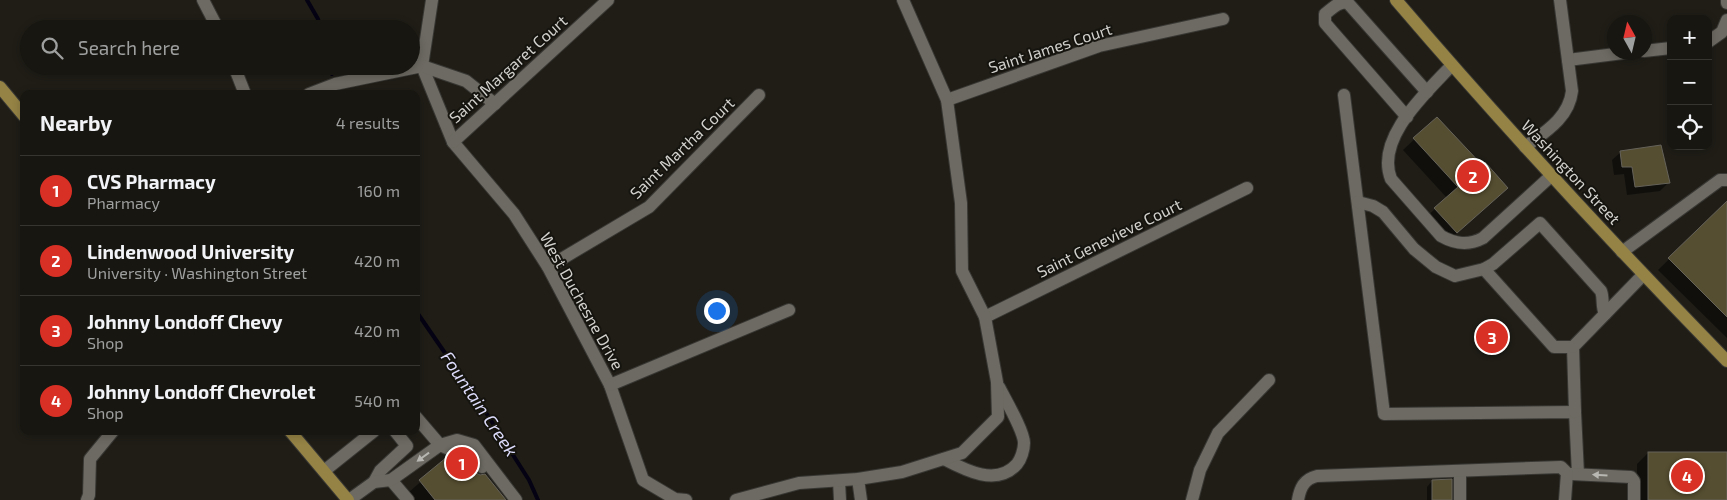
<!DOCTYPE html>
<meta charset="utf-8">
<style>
body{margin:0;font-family:"Exo 2",sans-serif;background:#201f19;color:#f1f3f6}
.controls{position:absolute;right:15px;top:15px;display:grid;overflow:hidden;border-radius:10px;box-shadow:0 2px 8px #0003}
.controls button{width:45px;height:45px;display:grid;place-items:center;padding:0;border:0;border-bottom:1px solid #363530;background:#171610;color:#f1f3f6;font:25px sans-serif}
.compass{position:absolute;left:1607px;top:15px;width:45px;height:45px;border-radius:50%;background:#171610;box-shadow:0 2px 8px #0003;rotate:352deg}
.you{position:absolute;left:716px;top:310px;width:18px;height:18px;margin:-12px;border:4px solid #fff;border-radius:50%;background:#1a73e8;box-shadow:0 0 0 8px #1a73e833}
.badge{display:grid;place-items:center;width:32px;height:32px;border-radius:50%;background:#d93025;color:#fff;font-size:16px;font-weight:700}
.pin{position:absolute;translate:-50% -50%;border:2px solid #fff;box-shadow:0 1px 5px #0006}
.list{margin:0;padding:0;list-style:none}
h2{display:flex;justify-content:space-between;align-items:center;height:65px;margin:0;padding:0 20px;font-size:21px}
h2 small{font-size:16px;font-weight:400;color:#9e9f9f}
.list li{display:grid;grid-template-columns:32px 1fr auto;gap:15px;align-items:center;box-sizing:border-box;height:70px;padding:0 20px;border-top:1px solid #363530}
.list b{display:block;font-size:19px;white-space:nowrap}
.list p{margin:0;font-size:16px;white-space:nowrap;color:#9e9f9f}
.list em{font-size:16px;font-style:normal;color:#9e9f9f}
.icon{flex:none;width:28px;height:28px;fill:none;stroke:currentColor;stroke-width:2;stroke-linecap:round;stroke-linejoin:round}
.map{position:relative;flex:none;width:1727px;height:500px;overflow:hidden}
.search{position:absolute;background:#171610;box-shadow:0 2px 8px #0003;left:20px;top:20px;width:400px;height:55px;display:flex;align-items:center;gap:12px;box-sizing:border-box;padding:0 18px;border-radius:28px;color:#9e9f9f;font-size:19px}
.panel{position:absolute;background:#171610;box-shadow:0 2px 8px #0003;left:20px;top:90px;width:400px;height:345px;border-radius:10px}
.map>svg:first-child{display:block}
.shadow{fill:#0007}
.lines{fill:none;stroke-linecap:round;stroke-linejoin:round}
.stream{stroke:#050213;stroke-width:4}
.building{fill:#564e31;stroke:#65625a}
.minor-casing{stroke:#393733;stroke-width:14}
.major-casing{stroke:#393733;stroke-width:14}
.minor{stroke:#6c6a62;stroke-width:12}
.major{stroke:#958345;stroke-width:12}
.oneway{fill:#b8b7b2}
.labels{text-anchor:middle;stroke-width:4;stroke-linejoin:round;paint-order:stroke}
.street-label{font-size:16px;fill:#d2d1cd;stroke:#16140e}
.water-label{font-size:18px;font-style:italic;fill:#dddcfc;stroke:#16140e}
</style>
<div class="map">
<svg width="1727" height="500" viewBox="0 0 1727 500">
<rect width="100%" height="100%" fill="#1f1d16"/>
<!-- shadow -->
<g class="shadow">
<path d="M1437 118 1482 167 1495 198 1446 243 1424 219 1447 198 1403 150Z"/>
<path d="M1621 152 1668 183 1660 191 1627 195 1624 174 1614 175 1612 160Z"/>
<path d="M1727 203V338L1658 270Z"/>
<path d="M1648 453 1727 500H1637V464Z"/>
<path d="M448 458 476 474 505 500H415L409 492Z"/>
<path d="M1432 481 1451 500H1427V487Z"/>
</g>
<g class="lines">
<!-- stream -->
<g class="stream">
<path d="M307 0 318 19 320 29"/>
<path d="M330 66 332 74"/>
<path d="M416 311 483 408 529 480 538 500"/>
</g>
</g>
<!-- building -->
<g class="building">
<path d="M1437 117 1482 165 1485 162 1508 188 1457 233 1434 208 1458 187 1413 138Z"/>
<path d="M1661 145 1670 183 1635 187 1632 167H1622L1620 151Z"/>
<path d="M1727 201V317L1668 258Z"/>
<rect x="1648" y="452" width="79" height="48"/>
<path d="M447 457 467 462 476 473 480 475 485 474 506 500H435L419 480Z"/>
<path d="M1452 479V500H1432V480Z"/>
</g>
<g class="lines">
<defs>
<g id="minor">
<path d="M203 0 218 29"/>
<path d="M432 0 422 66 453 142 514 214 548 267 610 385 643 480 675 499 686 500"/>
<path d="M1727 0V3"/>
<path d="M1708 42 1722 32 1727 20"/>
<path d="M1644 51 1671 48"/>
<path d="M1568 60 1631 52"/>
<path d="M1452 65C1426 93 1375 138 1391 179L1441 236C1455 244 1468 246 1483 238L1551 176"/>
<path d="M234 66 245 94"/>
<path d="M309 94 335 84 422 66 466 81 495 104"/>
<path d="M1344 95 1384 414 1575 412 1578 474"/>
<path d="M947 100 1099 46 1223 19"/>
<path d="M1407 117 1325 23V14C1332 9 1339 0 1348 3L1427 92"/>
<path d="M453 142 608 0"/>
<path d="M1525 147C1545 132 1569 118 1572 91L1560 0"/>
<path d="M1358 202 1373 206 1383 212 1414 249 1436 267 1455 276 1484 269 1493 264 1540 223 1601 291C1604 299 1601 306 1605 314"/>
<path d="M1622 252 1720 180H1727"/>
<path d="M548 267 649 207 759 95"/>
<path d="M1484 269 1554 347H1573L1575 412"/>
<path d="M985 317 1247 188"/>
<path d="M1573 347 1643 275"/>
<path d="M610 385 789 310"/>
<path d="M416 417 440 445 449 449 471 455 482 467"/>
<path d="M944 459C965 470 997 487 1017 464 1021 459 1024 450 1024 443 1024 431 1005 399 999 387"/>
<path d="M324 471 374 431"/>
<path d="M1460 471V500"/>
<path d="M1571 474 1631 477 1634 481V500"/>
<path d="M858 479 861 500"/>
<path d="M391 480 408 500"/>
<path d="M839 481 840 500"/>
<path d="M374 482 380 471 407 446 395 431"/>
<path d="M87 500 89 495 90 459 113 431"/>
<path d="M349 500 374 482 391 480 440 445 457 440 474 445 516 500"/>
<path d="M736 500 799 483 858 479 902 472 962 453 998 417 997 382 985 317 962 271 961 203 947 100 903 0"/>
<path d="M1192 500 1200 470 1218 433 1269 380"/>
<path d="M1298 500C1300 488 1304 479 1317 476L1561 467 1567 473 1565 500"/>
</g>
<g id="major">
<path d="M1396 0C1502 124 1613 244 1727 361"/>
<path d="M0 87 24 116"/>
<path d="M290 431 348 500"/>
</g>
</defs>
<!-- minor casing -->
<use href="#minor" class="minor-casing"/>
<!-- major casing -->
<use href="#major" class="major-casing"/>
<!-- minor -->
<use href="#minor" class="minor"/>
<!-- major -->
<use href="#major" class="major"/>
</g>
<!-- one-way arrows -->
<defs><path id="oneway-solid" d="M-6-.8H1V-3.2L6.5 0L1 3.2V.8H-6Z" transform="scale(1.25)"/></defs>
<g class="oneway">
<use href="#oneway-solid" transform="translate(423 457) rotate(144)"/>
<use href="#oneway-solid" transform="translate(1600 475) rotate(-177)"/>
</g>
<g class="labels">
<!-- street labels -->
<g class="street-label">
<text transform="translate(1050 48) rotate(-18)" y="6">Saint James Court</text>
<text transform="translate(508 69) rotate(-42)" y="6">Saint Margaret Court</text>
<text transform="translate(682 148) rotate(-44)" y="6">Saint Martha Court</text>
<text transform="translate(1571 172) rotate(47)" y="6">Washington Street</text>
<text transform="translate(1109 238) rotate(-26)" y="6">Saint Genevieve Court</text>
<text transform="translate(582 301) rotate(61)" y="6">West Duchesne Drive</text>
</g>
<!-- water labels -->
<g class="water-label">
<text transform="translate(479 404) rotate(56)" y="6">Fountain Creek</text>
</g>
</g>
</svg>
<div class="controls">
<button>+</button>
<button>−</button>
<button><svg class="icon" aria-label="locate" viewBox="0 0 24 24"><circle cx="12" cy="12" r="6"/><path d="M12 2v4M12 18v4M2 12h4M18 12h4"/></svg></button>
</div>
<svg class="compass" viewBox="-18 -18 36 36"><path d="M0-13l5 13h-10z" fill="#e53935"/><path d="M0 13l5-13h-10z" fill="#9e9f9f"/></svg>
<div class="you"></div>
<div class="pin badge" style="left:462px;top:463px">1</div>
<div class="pin badge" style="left:1473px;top:176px">2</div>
<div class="pin badge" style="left:1492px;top:337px">3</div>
<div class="pin badge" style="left:1687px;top:476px">4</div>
<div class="search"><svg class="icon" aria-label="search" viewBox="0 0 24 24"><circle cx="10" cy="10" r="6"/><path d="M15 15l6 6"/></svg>Search here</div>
<section class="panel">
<h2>Nearby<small>4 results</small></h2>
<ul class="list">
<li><span class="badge">1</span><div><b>CVS Pharmacy</b><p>Pharmacy</p></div><em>160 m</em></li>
<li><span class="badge">2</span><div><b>Lindenwood University</b><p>University · Washington Street</p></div><em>420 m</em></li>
<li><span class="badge">3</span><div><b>Johnny Londoff Chevy</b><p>Shop</p></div><em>420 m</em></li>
<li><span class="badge">4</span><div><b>Johnny Londoff Chevrolet</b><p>Shop</p></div><em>540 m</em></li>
</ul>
</section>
</div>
